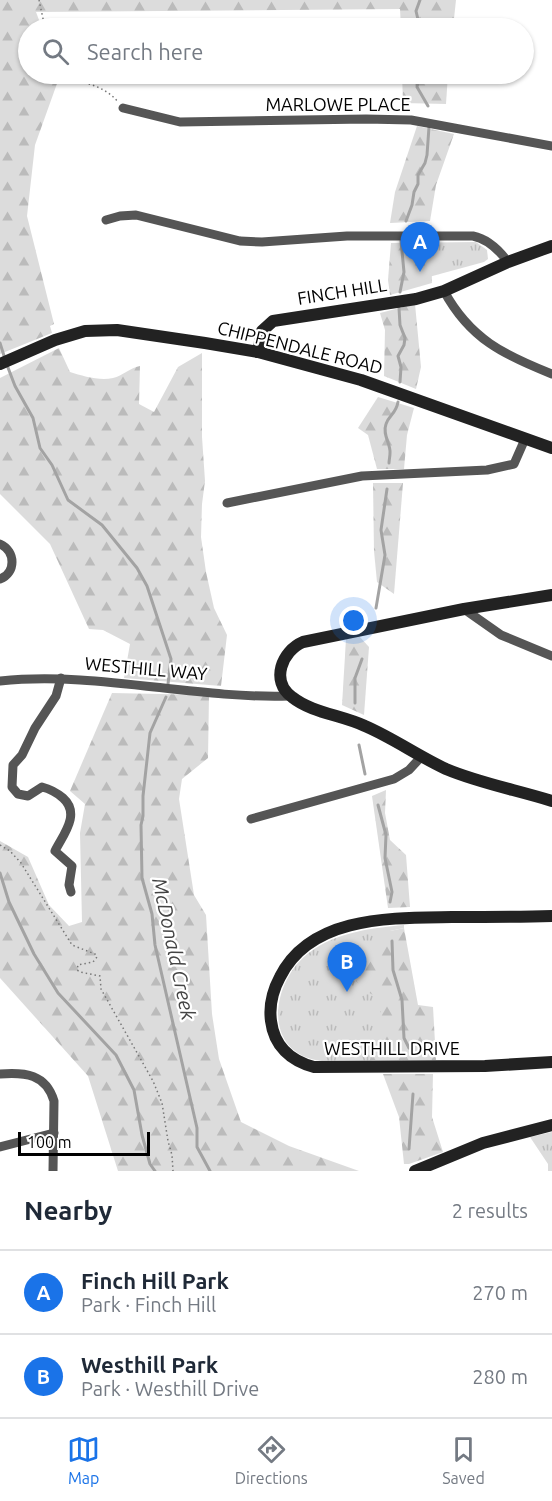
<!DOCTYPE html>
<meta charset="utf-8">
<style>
body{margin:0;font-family:Ubuntu,sans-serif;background:#f2f2f3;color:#1f2937}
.scale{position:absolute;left:18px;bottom:15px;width:132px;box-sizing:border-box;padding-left:6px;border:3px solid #000;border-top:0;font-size:16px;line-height:21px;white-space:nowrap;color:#000;-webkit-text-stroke:4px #fff;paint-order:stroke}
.you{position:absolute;left:354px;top:621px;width:21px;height:21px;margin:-15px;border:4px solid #fff;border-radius:50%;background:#1a73e8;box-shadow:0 0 0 9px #1a73e833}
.badge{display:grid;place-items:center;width:39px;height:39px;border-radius:50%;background:#1a73e8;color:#fff;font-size:20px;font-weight:700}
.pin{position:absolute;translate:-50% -50px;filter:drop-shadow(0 2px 3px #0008)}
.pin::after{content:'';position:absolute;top:32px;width:21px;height:18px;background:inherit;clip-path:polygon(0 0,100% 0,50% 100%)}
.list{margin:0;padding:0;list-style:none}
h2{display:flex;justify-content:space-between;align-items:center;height:78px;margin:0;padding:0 24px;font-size:26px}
h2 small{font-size:20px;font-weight:400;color:#747a83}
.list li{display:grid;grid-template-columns:39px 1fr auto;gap:18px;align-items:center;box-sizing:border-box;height:84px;padding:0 24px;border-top:2px solid #e0e1e3}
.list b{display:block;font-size:22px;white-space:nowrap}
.list p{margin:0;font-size:20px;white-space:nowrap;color:#747a83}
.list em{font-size:20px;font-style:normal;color:#747a83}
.icon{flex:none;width:33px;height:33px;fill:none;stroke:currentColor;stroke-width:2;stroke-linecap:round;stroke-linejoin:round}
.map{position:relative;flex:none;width:552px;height:1171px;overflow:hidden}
.search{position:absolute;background:#fff;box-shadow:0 2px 4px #0004;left:18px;right:18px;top:18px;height:66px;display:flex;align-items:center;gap:15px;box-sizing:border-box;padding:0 21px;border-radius:33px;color:#747a83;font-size:22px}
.sheet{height:246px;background:#fff}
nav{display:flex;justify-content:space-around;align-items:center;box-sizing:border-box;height:84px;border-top:2px solid #e0e1e3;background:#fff;font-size:16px;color:#747a83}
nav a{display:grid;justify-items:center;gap:3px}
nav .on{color:#1a73e8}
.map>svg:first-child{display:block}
.grass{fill:url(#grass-tufts)}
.forest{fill:url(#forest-firs)}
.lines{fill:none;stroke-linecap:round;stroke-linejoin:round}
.stream{stroke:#a3a3a3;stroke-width:3}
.path{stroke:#777;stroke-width:1.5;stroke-dasharray:1.5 3;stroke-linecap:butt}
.street{stroke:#555;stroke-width:9}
.secondary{stroke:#222;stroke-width:12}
.labels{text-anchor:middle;stroke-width:4.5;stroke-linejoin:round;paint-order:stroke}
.street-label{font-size:18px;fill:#000;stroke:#fff}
.water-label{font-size:20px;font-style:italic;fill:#444;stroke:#fff}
</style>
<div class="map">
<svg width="552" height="1171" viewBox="0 0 552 1171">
<defs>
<pattern id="grass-tufts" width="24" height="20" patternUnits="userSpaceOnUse" patternTransform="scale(1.5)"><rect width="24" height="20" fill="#dcdcdc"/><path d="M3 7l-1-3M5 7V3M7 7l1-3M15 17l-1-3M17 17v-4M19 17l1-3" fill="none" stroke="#bbb"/></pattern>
<pattern id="forest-firs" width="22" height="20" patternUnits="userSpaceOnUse" patternTransform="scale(1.5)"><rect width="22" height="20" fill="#dcdcdc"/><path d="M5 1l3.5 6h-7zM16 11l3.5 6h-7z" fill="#bbb"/></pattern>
</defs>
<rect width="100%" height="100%" fill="#fff"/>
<!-- grass -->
<g class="grass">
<path d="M476 242 487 250 488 259 484 262 392 287 391 243Z"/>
<path d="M404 925V928L390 931 412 997 436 1060 322 1061C260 1054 271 980 310 952 337 932 372 928 404 925Z"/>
<path d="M552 1132V1171H548V1164L530 1137Z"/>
</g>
<!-- forest -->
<g class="forest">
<path d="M0 0H456L453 28H401L400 9 36 12 42 28H28V74H57L59 78 35 145 27 216 54 324 50 326 52 333 0 354Z"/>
<path d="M402 74H448L446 104 403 103Z"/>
<path d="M417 126 454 134 436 185 430 221 390 223 395 192Z"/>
<path d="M391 243H431L432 283 390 295 388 280Z"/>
<path d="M415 304 421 367 416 389 384 376 385 330 380 313Z"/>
<path d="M59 348 70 372C83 376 99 381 113 378 123 376 129 368 140 366L139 404 154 412 178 367 202 353V437L205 481 202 504 201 537 206 572 214 608 227 635 221 686 124 678 130 644 103 630 89 629 50 544 0 494V378Z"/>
<path d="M378 397 414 408 407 435 404 469H377L368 435 358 428Z"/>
<path d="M373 483H403L394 594 377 582 374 551Z"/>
<path d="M359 636 369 647 364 715 342 705 346 639Z"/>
<path d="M112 693 209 695 208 758 182 779 179 799 194 895 206 915 212 1014 219 1059 241 1122 289 1146 359 1171H118L88 1076 0 978V841L28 857 49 905 69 926 82 922 80 833 85 804 70 791Z"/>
<path d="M386 790 385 813 390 840 406 855 410 907 388 908 372 796Z"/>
<path d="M404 928 418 1005 433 1007 436 1060H371L382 1005 380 999 366 991 356 981V972L363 955C373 953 380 947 383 936L390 931Z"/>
<path d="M383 1074H433L432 1117 443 1152 409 1164H404L399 1117Z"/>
</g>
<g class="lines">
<!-- stream -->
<g class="stream">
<path d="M420 28 416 11 420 0"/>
<path d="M420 74 417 87 428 106"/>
<path d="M406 221 412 205 414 192 418 184V175L425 163 427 155 429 127"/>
<path d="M400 292 404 272 401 241"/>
<path d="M399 308 400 325 405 338 404 345 398 356 401 367 400 382"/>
<path d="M0 343 5 359"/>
<path d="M7 365 15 386 33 418 40 448 52 465 68 500 102 525 137 568 147 586 171 659 168 684"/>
<path d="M389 463C389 460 390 457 390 453 391 444 382 435 386 424 389 415 396 414 398 402"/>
<path d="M376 608 385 555 381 530 387 489"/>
<path d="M166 697 150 733 143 796V816L141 825 142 878 152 914 155 945 197 1128V1147L210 1171"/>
<path d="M355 703V678L362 659"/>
<path d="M359 745 365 774"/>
<path d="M378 805 386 835 385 858 392 892 390 902"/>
<path d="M0 873 9 902 34 954 58 993 116 1055 134 1090 142 1135 150 1164 155 1171"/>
<path d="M392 941 393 970 402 1000 404 1038 409 1048"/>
<path d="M409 1149 413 1094"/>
</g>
<!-- path -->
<g class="path">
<path d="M39 0 45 28"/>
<path d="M54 74C74 81 103 83 118 102"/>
<path d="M0 845 10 851 21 863 72 945 95 954 97 957 93 962 78 965 77 970 80 972 100 976 101 989 153 1081 162 1103 168 1141 172 1155 173 1171"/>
</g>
<!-- street -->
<g class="street">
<path d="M123 108 180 122 366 119 411 120 552 146"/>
<path d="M106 220 120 216 136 215 240 241 262 242 347 236H473C488 239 499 250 508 262"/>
<path d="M444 291C470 339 504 355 552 374"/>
<path d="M227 503 362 476 487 470 514 464 525 439"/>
<path d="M0 544C16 551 16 573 0 579"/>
<path d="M464 609 501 635 552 656"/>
<path d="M61 678 56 696 35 728 22 755 13 765 12 787 18 794 28 796 42 787C50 789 56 792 63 798 81 814 63 835 55 851L72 866 69 885 71 892"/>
<path d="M0 681C97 671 193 699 289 696"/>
<path d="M251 819 394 779 409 770 421 757"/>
<path d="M0 1074C25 1072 46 1074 54 1101L53 1171"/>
<path d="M0 1147 54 1133"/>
</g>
<!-- secondary -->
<g class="secondary">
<path d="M258 352 262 331 273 321 416 299 444 291 508 262 552 246"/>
<path d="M0 364 55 340 85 331 117 330 205 343 258 352 361 380 552 448"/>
<path d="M552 595 464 609 303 642C282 651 270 681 292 697 312 713 342 715 365 726 393 738 418 756 446 769 479 783 517 790 552 801"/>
<path d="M552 916C519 917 485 917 452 917 393 918 311 915 280 977 273 990 269 1006 271 1021 274 1046 291 1061 314 1067L485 1066 552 1062"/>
<path d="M415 1171 483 1143 552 1125"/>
</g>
</g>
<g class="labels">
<!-- street labels -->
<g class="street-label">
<text x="338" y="111">MARLOWE PLACE</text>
<text transform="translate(342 292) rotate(-9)" y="6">FINCH HILL</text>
<text transform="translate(300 348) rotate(14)" y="6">CHIPPENDALE ROAD</text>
<text transform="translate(146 669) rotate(5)" y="6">WESTHILL WAY</text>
<text x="392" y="1055">WESTHILL DRIVE</text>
</g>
<!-- water labels -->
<g class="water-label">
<text transform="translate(174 949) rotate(78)" y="7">McDonald Creek</text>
</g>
</g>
</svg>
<div class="scale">100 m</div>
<div class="you"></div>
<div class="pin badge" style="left:420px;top:272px">A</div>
<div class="pin badge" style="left:347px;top:992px">B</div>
<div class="search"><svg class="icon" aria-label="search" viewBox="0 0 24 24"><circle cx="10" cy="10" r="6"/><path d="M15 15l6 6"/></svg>Search here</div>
</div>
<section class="sheet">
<h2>Nearby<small>2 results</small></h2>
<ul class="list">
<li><span class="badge">A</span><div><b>Finch Hill Park</b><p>Park · Finch Hill</p></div><em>270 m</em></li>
<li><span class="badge">B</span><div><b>Westhill Park</b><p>Park · Westhill Drive</p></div><em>280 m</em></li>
</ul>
</section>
<nav>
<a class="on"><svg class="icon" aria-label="map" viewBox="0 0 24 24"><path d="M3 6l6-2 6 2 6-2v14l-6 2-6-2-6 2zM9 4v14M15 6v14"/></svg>Map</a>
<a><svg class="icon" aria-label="directions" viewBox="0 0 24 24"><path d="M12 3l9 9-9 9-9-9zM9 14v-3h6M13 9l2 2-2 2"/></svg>Directions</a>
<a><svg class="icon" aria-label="saved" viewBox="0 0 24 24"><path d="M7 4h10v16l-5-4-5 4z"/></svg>Saved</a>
</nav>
